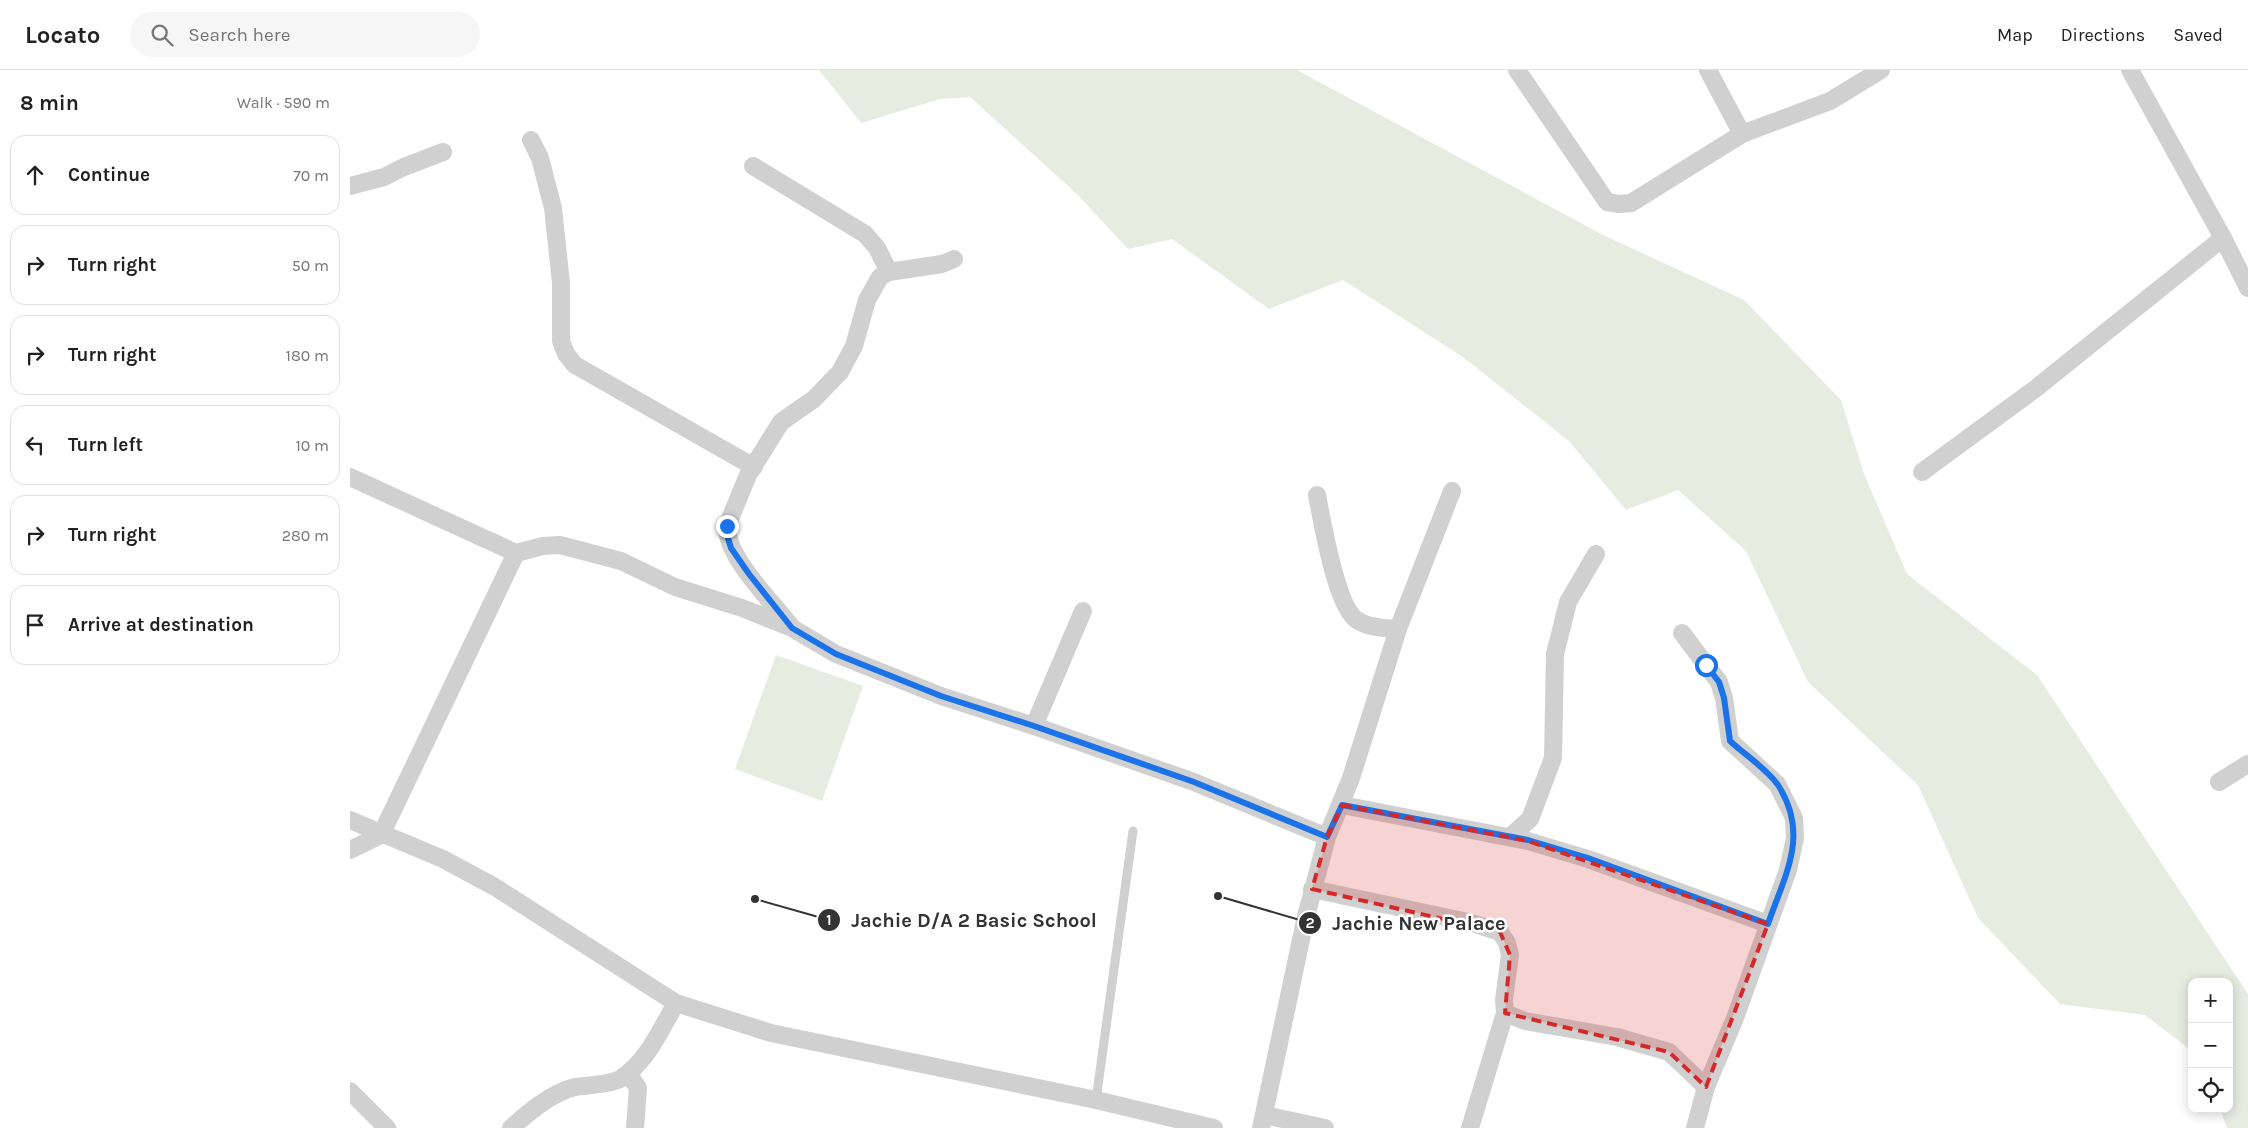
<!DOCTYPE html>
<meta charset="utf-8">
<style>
body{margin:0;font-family:Karla,sans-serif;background:#f6f6f6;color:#222}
.controls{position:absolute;right:15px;bottom:15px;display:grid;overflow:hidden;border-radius:10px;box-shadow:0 2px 12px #0003}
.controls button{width:45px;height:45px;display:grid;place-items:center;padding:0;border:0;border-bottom:1px solid #e0e0e0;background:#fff;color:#222;font:25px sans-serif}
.stop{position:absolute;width:15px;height:15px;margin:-11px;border:4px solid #1a73e8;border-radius:50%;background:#fff}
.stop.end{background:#1a73e8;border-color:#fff;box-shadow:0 1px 5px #0008}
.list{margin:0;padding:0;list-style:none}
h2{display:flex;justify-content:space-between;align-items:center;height:65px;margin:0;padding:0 20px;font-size:21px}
h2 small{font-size:16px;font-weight:400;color:#767676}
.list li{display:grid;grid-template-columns:32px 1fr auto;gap:15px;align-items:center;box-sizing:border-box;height:80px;margin:0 10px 10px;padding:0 10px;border:1px solid #e0e0e0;border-radius:15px}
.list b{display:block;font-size:19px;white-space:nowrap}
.list em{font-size:16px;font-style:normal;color:#767676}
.icon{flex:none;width:28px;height:28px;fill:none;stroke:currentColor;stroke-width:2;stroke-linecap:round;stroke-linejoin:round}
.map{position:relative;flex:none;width:1898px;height:1058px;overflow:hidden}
header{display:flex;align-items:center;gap:30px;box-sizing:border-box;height:70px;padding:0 25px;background:#fff;border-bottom:1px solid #e0e0e0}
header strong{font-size:24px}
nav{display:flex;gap:28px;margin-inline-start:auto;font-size:18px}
.search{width:350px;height:45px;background:#f6f6f6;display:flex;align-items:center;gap:12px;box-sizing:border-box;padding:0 18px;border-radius:28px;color:#767676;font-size:19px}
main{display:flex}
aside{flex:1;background:#fff}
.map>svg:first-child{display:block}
.green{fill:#e6ecdf}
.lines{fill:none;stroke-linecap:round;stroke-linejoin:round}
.service{stroke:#d0d0d0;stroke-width:9}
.minor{stroke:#d0d0d0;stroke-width:18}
.route{stroke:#1a73e8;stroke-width:6}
.marked{fill:#d62828;fill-opacity:0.2;stroke:#d62828;stroke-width:4;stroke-dasharray:10 6;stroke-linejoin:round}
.leader{fill:none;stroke:#333;stroke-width:2}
.callout-dot{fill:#333;stroke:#fff;stroke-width:2}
.mark-label{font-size:15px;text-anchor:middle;font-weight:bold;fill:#fff}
.callout-label{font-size:20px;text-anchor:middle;font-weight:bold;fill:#333;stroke:#fff;stroke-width:5;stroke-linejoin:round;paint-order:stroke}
</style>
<header>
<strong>Locato</strong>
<div class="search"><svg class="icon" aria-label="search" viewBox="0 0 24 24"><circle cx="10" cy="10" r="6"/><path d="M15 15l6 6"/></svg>Search here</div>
<nav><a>Map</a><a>Directions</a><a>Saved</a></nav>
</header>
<main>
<aside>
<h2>8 min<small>Walk · 590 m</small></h2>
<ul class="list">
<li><svg class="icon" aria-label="ahead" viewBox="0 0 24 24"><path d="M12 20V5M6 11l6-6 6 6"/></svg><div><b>Continue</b></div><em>70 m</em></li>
<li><svg class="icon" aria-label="right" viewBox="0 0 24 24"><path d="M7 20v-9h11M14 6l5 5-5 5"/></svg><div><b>Turn right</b></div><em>50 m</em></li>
<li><svg class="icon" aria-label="right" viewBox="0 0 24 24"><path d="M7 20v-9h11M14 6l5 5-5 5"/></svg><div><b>Turn right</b></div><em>180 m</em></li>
<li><svg class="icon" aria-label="left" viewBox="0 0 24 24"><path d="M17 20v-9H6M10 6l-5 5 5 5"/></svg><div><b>Turn left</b></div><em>10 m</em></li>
<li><svg class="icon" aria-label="right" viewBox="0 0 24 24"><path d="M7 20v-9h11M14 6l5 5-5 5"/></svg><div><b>Turn right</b></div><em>280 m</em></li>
<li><svg class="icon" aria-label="arrive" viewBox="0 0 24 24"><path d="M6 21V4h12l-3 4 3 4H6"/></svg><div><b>Arrive at destination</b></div></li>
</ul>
</aside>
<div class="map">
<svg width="1898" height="1058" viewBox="0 0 1898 1058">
<rect width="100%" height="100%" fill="#fff"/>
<!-- green -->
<g class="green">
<path d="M469 0H947L1253 165 1394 230 1491 330 1514 404 1557 504 1687 605 1898 924V1058H1877L1870 1039H1879V912H1842V981L1795 945 1710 934 1628 848 1568 715 1458 612 1396 481 1328 420 1276 440 1219 371 1113 287 993 210 919 239 822 169 778 179 727 124 620 27 590 29 511 53Z"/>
<path d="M426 585 513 616 472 731 385 699Z"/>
</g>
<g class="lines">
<!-- service -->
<path class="service" d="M746 1030 783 761"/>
<!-- minor -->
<g class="minor">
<path d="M1167 0 1257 132 1269 134 1281 133 1392 64 1480 31 1531 0"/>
<path d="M1358 0 1392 64"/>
<path d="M1780 0 1873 168 1898 218"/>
<path d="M181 70 190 88 203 138 211 213V271L216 284 225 295 404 397"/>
<path d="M403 96 515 164 527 178 539 202"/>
<path d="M0 116 34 107 54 97 93 82"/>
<path d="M1572 402 1685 319 1873 168"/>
<path d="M0 407 166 483 193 476 210 475 271 491 325 517 392 538 442 558 486 584 591 626 684 656 844 712 977 767"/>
<path d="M967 425C972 450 986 537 1007 550 1019 558 1034 558 1048 559"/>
<path d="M441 556C422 532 376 487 377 456L398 405 431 352 464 329 490 302 504 276 517 230 530 207 539 202 592 194 604 189"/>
<path d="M1332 563 1369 612 1374 628 1380 671 1427 714 1444 748 1445 768 1438 800 1385 948 1356 1017 1345 1058"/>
<path d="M684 656 733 541"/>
<path d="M1869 712 1898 694"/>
<path d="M992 735 1178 771 1238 789 1418 854"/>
<path d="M0 750 93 789 145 817 326 933 421 963 746 1030 864 1058"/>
<path d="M1160 767 1180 749 1203 688 1205 584 1218 532 1246 484"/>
<path d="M0 780 31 765 166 483"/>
<path d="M962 819 1118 852 1150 862 1157 873 1160 885 1154 930 1155 943 1175 951 1267 967 1319 982 1356 1017"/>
<path d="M278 1003 288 1018 285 1058"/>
<path d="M0 1021 37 1058"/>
<path d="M914 1045 975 1058"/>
<path d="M161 1058C179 1042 201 1023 225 1017 238 1015 258 1015 270 1009 297 992 311 959 326 933"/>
<path d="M911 1058 956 846 977 767 1001 708 1048 559 1102 421"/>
<path d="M1120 1058 1155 943"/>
</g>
</g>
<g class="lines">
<!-- route -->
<path class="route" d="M377 456V465L381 478 399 504 442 558 486 584 591 626 684 656 844 712 977 767 992 735 1178 770 1238 788 1418 854C1435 804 1460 765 1428 715 1416 698 1395 685 1380 671L1374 628 1369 612 1356 595"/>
</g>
<!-- marked area -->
<path class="marked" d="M992 735 1178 771 1418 854 1356 1017 1319 982 1155 943 1160 885 1150 862 962 819 977 767Z"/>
<!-- callouts -->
<path class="leader" d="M405 829L479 850M868 826L960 853"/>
<g class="callout-dot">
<circle cx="405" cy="829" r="5"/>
<circle cx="868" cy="826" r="5"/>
<circle cx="479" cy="850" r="12"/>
<circle cx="960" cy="853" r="12"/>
</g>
<g class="mark-label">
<text x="479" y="855">1</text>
<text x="960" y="858">2</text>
</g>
<g class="callout-label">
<text x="624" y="857">Jachie D/A 2 Basic School</text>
<text x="1069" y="860">Jachie New Palace</text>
</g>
</svg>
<div class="controls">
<button>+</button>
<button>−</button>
<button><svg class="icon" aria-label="locate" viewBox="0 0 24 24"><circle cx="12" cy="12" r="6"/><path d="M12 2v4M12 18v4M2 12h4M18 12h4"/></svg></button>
</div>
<div class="stop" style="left:1356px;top:595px"></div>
<div class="stop end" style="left:377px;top:456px"></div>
</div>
</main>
